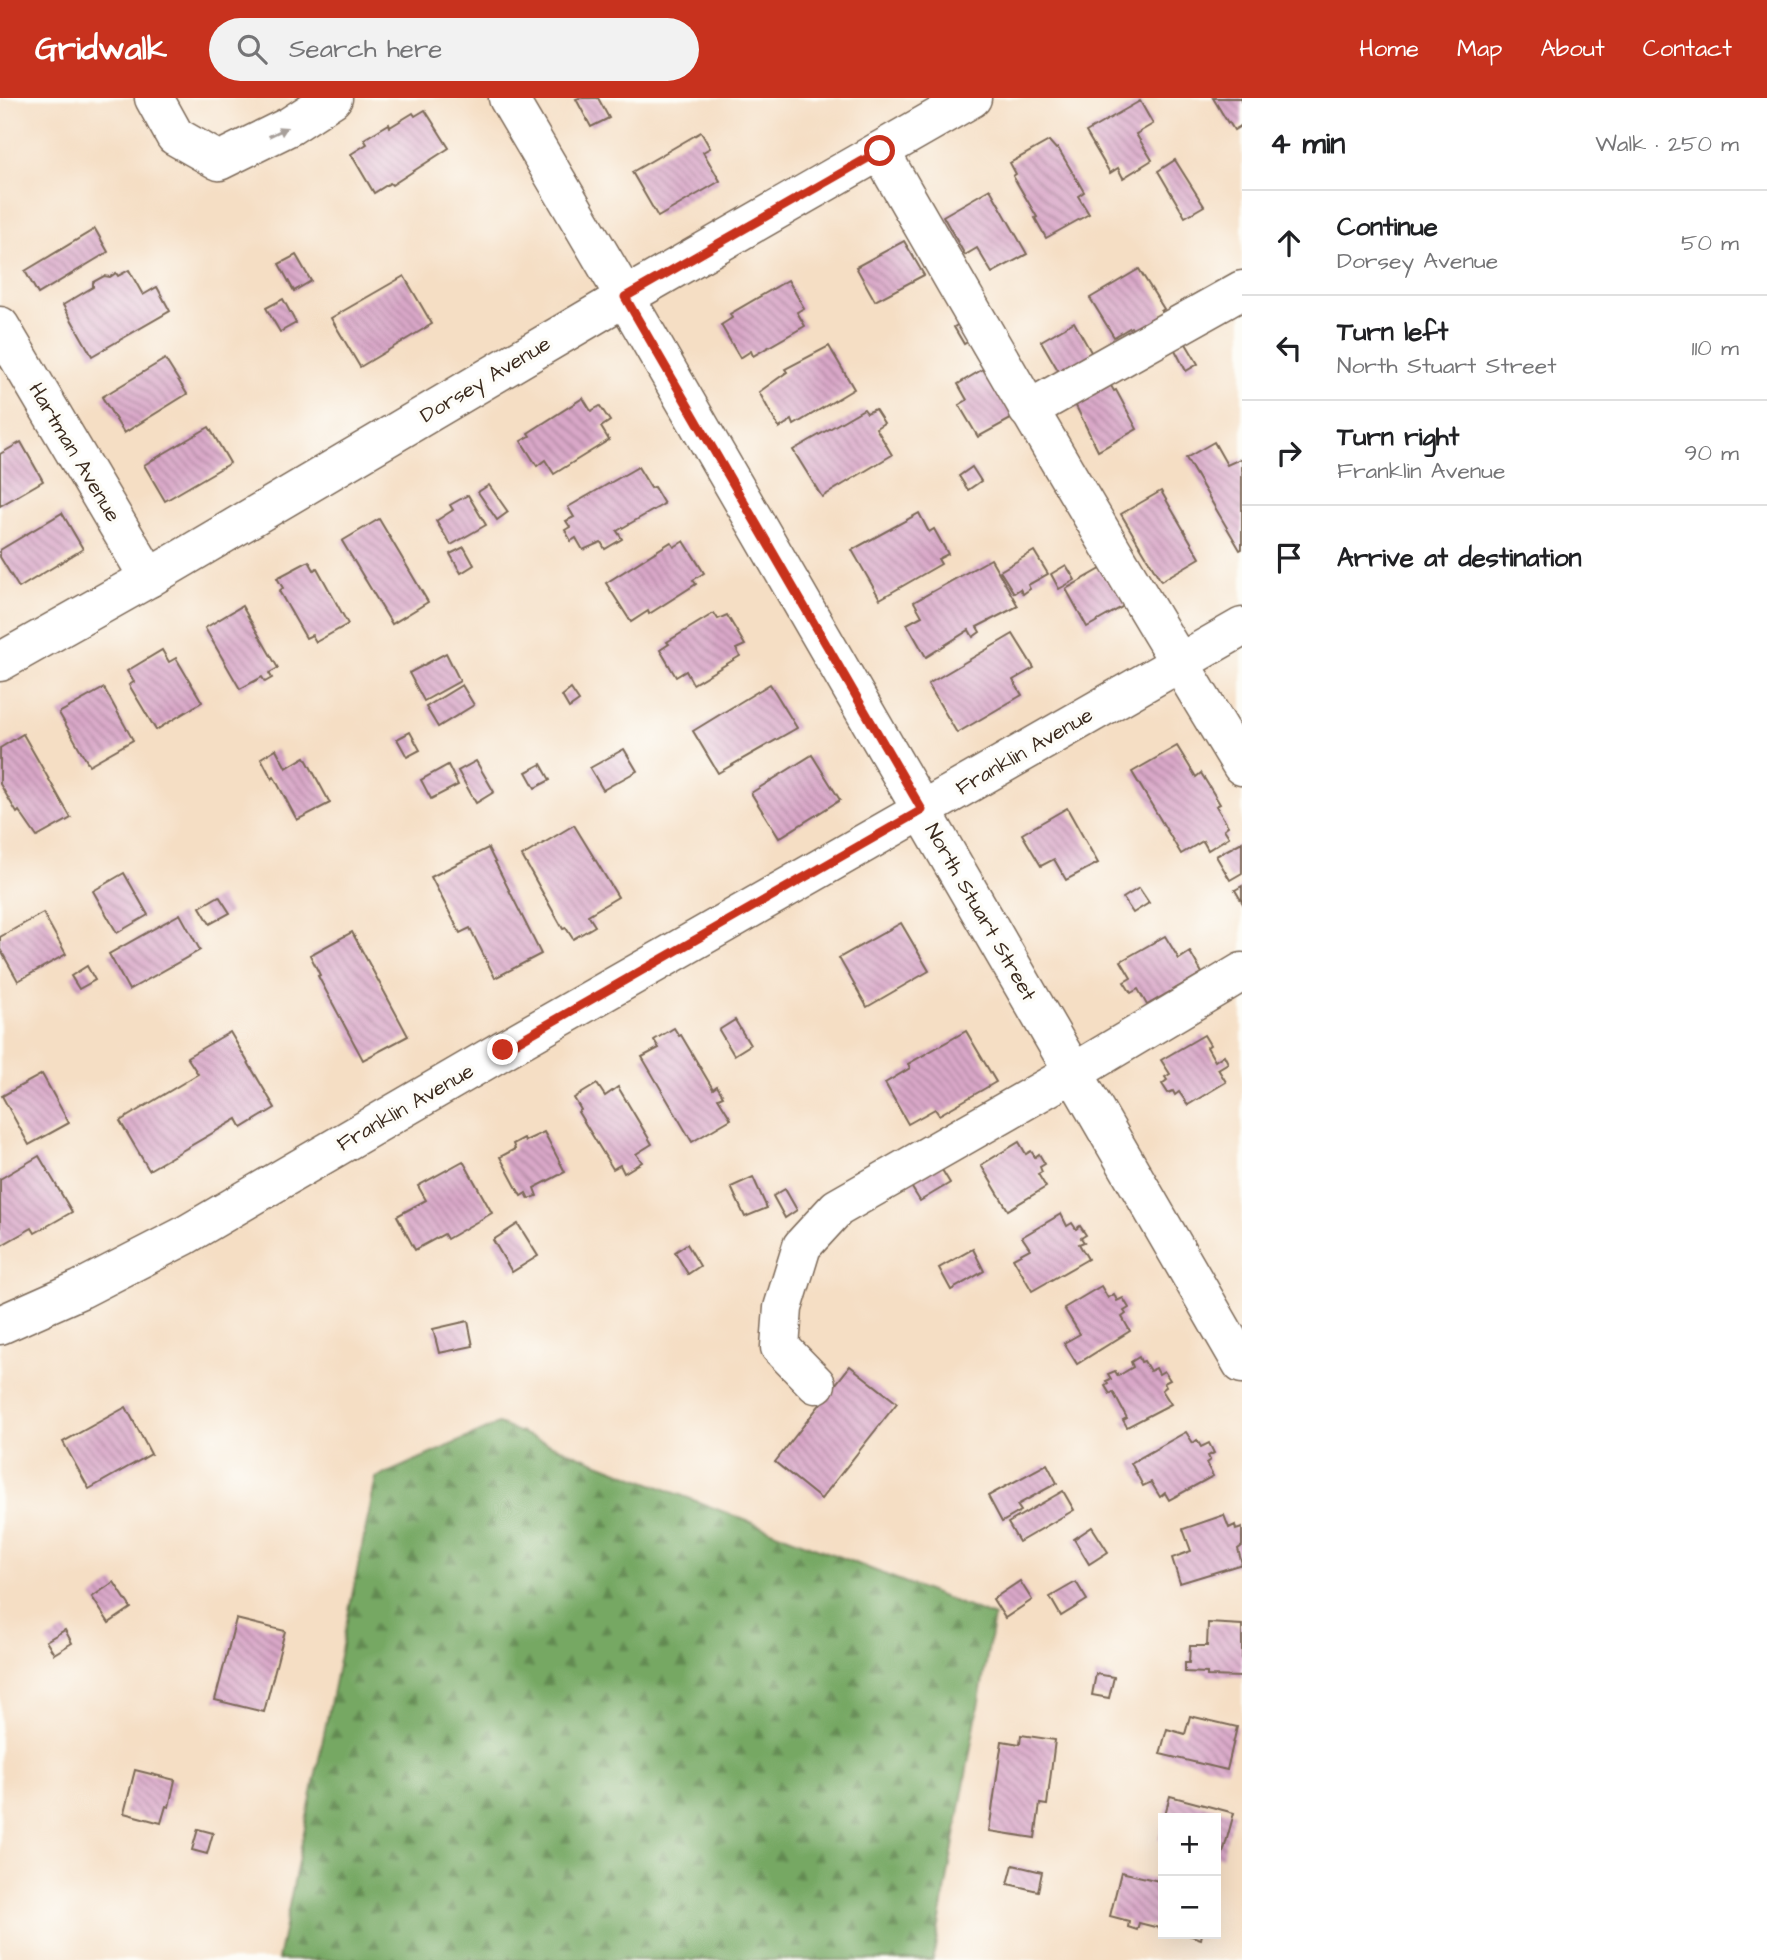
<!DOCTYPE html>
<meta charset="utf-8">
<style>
body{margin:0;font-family:"Architects Daughter",sans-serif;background:#f2f2f2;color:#202124}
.controls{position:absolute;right:21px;bottom:21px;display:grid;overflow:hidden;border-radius:0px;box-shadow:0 7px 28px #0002}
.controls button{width:63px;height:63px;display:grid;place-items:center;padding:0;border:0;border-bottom:2px solid #e0e0e0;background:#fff;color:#202124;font:35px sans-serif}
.stop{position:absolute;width:21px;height:21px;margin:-16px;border:5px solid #c8321e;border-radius:50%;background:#fff}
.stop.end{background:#c8321e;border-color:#fff;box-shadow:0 2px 7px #0008}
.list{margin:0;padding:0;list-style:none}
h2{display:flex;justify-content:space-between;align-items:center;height:91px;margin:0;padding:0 28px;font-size:30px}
h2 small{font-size:23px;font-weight:400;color:#757577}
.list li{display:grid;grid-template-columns:46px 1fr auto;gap:21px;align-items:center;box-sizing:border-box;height:105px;padding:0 28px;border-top:2px solid #e0e0e0}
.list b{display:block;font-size:26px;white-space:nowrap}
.list p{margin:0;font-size:23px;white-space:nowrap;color:#757577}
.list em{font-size:23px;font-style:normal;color:#757577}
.icon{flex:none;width:38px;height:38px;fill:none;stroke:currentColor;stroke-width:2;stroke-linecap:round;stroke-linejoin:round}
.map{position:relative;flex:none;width:1242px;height:1862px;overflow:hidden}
header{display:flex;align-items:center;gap:42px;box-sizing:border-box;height:98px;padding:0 35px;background:#c8321e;color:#fff}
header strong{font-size:33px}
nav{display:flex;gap:38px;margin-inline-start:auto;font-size:24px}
.search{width:490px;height:63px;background:#f2f2f2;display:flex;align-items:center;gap:18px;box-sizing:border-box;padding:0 24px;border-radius:38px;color:#757577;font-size:26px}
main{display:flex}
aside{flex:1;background:#fff}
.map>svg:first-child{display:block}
.forest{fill:url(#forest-firs);stroke:#586940;stroke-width:2}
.building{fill:url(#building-back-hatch)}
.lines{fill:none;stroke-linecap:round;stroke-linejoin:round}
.minor-casing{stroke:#7c6958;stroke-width:41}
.minor{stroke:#fff;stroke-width:38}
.oneway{fill:#a79f9a}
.route{stroke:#c8321e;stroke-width:9}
.labels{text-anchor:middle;stroke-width:7;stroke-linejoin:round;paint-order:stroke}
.street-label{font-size:21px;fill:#3b2a1e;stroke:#fdfcf7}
</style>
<header>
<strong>Gridwalk</strong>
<div class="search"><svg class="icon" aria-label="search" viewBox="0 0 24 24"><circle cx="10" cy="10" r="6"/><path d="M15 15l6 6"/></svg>Search here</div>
<nav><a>Home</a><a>Map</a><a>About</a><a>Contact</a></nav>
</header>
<main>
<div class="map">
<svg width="1242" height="1862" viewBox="0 0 1242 1862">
<defs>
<pattern id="forest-firs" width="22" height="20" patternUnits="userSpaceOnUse" patternTransform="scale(1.75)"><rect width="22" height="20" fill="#76a863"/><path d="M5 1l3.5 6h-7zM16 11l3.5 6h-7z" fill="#628951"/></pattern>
<pattern id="building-back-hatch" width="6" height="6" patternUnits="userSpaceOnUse" patternTransform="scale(1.75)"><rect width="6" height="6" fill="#d9a7c8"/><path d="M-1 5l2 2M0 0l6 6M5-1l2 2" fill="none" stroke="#b188a2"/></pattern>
</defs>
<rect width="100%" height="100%" fill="#fdfcf7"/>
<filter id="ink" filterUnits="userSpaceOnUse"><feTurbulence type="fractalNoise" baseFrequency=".0143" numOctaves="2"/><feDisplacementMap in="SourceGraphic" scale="14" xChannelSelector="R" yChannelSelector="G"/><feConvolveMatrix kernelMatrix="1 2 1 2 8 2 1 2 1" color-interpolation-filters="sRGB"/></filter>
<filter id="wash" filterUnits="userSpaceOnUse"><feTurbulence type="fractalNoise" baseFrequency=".00686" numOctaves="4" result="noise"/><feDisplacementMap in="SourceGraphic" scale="28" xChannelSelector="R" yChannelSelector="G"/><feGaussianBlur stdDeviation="1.57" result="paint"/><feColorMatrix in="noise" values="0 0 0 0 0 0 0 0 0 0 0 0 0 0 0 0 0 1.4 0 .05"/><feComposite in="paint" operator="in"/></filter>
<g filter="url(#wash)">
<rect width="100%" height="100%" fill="#f5dec4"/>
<!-- forest -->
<path class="forest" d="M498 1326 994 1519 933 1862H278L376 1380Z"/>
<g id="blocks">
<!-- building -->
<g class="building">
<path d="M579 0H598L609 20 591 29 576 1Z"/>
<path d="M1213 0H1242V27L1234 32 1229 24 1228 25Z"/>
<path d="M1140 3 1153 26 1136 36 1152 62 1123 80 1118 70 1110 75 1086 34Z"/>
<path d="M425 12 449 50 392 87 390 85 374 95 351 56 367 46 364 41 389 26 390 29 413 15 415 18Z"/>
<path d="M701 34 710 50 703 54 720 83 658 119 632 74Z"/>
<path d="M1049 43 1056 51 1058 50 1084 94 1078 98 1089 116 1046 140 1035 120 1037 119 1013 78 1016 76 1010 65Z"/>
<path d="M1175 62 1204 108 1185 119 1158 73Z"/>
<path d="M990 91 1027 156 992 175 977 150 965 157 943 118Z"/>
<path d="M95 131 108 154 38 196 25 173Z"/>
<path d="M904 143 924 177 875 203 856 169Z"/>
<path d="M296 157 311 183 294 193 279 166Z"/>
<path d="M1139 171 1164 211 1161 213 1165 221 1137 239 1131 229 1114 239 1090 200Z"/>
<path d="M129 172 143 197 157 189 170 213 92 258 63 207 93 189V184L104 178 110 179 116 175 118 178Z"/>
<path d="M404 178 432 226 360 269 331 220Z"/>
<path d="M788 182 804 210 797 214 805 228 753 258 751 253 740 260 721 227 732 220 730 216Z"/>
<path d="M283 201 296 225 280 234 266 210Z"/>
<path d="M967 221 977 238 964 246 954 229Z"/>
<path d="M1074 224 1095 261 1062 279 1041 243Z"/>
<path d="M1185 244 1198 266 1186 273 1174 250Z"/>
<path d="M829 248 854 291 794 327 792 322 779 330 759 294 787 274 785 271Z"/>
<path d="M165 261 187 296 124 335 102 299Z"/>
<path d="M990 267 1018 317 978 339 959 307 967 302 958 286Z"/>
<path d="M1107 281 1114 293 1116 292 1137 331 1098 353 1072 300Z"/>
<path d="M583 300 591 313 600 308 610 323 601 329 609 342 554 376 545 362 537 368 521 343 530 338 528 335Z"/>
<path d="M864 311 867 315 875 311 884 325 876 330 892 357 822 399 793 352Z"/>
<path d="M209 329 230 365 165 403 144 367Z"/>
<path d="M21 344 43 383 0 408V356Z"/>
<path d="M1214 344 1227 367 1242 360V451L1240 452 1186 360Z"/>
<path d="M638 369 651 390 654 389 664 406 617 433 622 441 605 451 601 444 583 452 576 440 571 443 565 432 570 429 566 423 574 419 568 409Z"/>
<path d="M972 369 981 383 968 392 959 378Z"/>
<path d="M489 387 508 414 497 422 478 394Z"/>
<path d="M1161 393 1200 460 1161 483 1121 416Z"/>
<path d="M468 397 486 427 451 447 436 423 453 412 450 407Z"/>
<path d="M62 415 83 451 19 490 0 459V452Z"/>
<path d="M919 415 929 434 934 431 948 456 938 461 941 466 880 501 852 452Z"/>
<path d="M379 421 428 504 392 526 342 443Z"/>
<path d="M684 443 704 475 693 482 696 486 649 516 648 513 631 524 606 485 671 444 674 449Z"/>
<path d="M464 449 474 467 461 475 450 456Z"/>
<path d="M1034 453 1048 476 1028 487 1030 491 1023 496 1020 491 1014 495 1000 473Z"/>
<path d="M991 461 1018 508 977 529 980 534 973 539 969 532 926 559 907 526 922 518 914 504Z"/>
<path d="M309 463 314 472 317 470 348 526 316 544 312 537 306 540 279 493 283 490 277 480Z"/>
<path d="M1066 467 1075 482 1059 491 1051 476Z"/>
<path d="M1106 468 1127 506 1087 529 1066 491Z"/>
<path d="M242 508 278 570 269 575 272 580 265 584 262 579 240 591 205 530Z"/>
<path d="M714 515 718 521 727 517 745 547 736 551 740 558 693 586 686 573 676 579 660 552 669 546 667 544 670 542Z"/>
<path d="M1013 536 1034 570 1013 582 1022 597 957 635 928 586Z"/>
<path d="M162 552 169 564 176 560 202 604 156 632 129 587 134 584 127 573Z"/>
<path d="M446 555 460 583 424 603 409 575Z"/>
<path d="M770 586 797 630 718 675 693 633Z"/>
<path d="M462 587 474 607 438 629 426 609Z"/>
<path d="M104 590 133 642 89 667 59 615Z"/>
<path d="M571 591 579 603 569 610 562 598Z"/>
<path d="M410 634 420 652 407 659 397 641Z"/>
<path d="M23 636 71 720 37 739 19 713 17 715 0 686V650Z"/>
<path d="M1177 648 1196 679 1201 675 1220 706 1216 708 1228 728 1224 731 1229 739 1208 752 1203 743 1181 756 1132 674Z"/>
<path d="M276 651 286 670 305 659 330 705 297 722 274 679 272 681 261 660Z"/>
<path d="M624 651 637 673 603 692 590 670Z"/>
<path d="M812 657 840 702 779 740 751 695Z"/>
<path d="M476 663 494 694 476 705 458 673Z"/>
<path d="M541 666 550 682 535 690 526 674Z"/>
<path d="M448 667 458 687 431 701 421 682Z"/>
<path d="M1067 710 1098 765 1066 782 1054 761 1041 768 1022 736Z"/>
<path d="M574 727 618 799 588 817 595 828 573 841 566 830 563 831 522 758Z"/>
<path d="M1242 744V775L1230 782 1216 758Z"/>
<path d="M488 750 541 856 495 880 470 830 460 835 431 779Z"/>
<path d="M124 775 148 817 117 835 93 793Z"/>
<path d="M1242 788V804L1235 792Z"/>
<path d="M1139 790 1149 805 1133 815 1123 800Z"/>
<path d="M219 798 230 815 210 826 200 809Z"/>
<path d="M43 815 66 856 18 883 0 851V839Z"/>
<path d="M180 816 200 852 129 892 109 856Z"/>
<path d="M901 825 929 873 867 909 839 860Z"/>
<path d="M352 834 408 938 363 962 318 878 320 877 310 857Z"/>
<path d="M1165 838 1179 861 1190 854 1202 875 1147 907 1138 891 1131 895 1124 884 1131 880 1121 863Z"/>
<path d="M87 868 95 882 79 891 71 878Z"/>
<path d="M735 922 750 947 734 957 719 932Z"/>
<path d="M674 930 679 938 681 937 713 991 717 988 723 998 718 1000 731 1021 692 1044 642 959 659 950 654 942Z"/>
<path d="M966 933 996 984 939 1017 935 1011 908 1026 885 985 910 970 908 966Z"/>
<path d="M230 934 275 1010 242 1030 237 1021 149 1072 120 1023 198 976 187 959Z"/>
<path d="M1204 937 1210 947 1207 949 1215 963 1224 957 1228 965 1218 971 1226 984 1188 1007 1179 994 1175 997 1173 993 1168 995 1162 986 1167 982 1165 979 1170 976 1161 962Z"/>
<path d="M42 976 69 1025 29 1047 2 998Z"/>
<path d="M597 986 605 998 618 989 652 1046 636 1056 642 1064 624 1075 620 1067 613 1071 578 1014 581 1012 574 1000Z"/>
<path d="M544 1034 565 1074 534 1090 537 1098 529 1101 526 1095 521 1098 500 1059 515 1051 513 1046 524 1040 525 1043Z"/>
<path d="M1019 1044 1026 1056 1031 1053 1035 1059 1039 1056 1045 1066 1040 1069 1042 1074 1038 1076 1046 1089 1008 1112 981 1067Z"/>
<path d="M39 1058 72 1114 35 1135 32 1130 0 1148V1081Z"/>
<path d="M463 1063 492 1115 447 1141 444 1136 415 1152 397 1118 426 1102 418 1088Z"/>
<path d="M939 1067 950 1085 920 1103 909 1085Z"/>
<path d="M753 1079 767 1110 745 1119 731 1089Z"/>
<path d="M785 1091 797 1112 785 1120 773 1098Z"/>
<path d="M1061 1116 1067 1128 1072 1125 1076 1131 1080 1128 1086 1137 1081 1140 1084 1144 1079 1146 1088 1161 1032 1193 1013 1160 1030 1151 1022 1139Z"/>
<path d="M518 1126 538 1158 512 1174 493 1142Z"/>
<path d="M687 1146 700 1168 688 1176 675 1154Z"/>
<path d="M973 1151 984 1173 951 1192 939 1170Z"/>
<path d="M1101 1188 1108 1200 1114 1196 1117 1203 1123 1200 1129 1210 1124 1213 1126 1216 1122 1219 1130 1233 1077 1266 1064 1245 1080 1236 1064 1210Z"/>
<path d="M468 1223 473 1248 439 1255 433 1231Z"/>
<path d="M1139 1259 1141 1264 1144 1263 1150 1273 1156 1270 1159 1276 1164 1273 1170 1282 1164 1285 1166 1289 1162 1292 1171 1306 1127 1329 1123 1322 1127 1320 1113 1294 1110 1296 1105 1288 1108 1286 1106 1283 1111 1281 1108 1276 1115 1273 1118 1278 1133 1269 1131 1264Z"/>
<path d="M850 1268 897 1305 821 1401 775 1364Z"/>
<path d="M126 1309 151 1356 89 1391 63 1344Z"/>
<path d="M1186 1334 1193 1345 1197 1342 1201 1349 1209 1345 1214 1355 1208 1358 1210 1362 1206 1365 1213 1378 1169 1402 1165 1395 1160 1399 1151 1384 1143 1388 1131 1365Z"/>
<path d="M1047 1366 1057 1385 1017 1407 1021 1413 1002 1424 988 1398Z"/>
<path d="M1063 1393 1074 1412 1019 1444 1008 1425Z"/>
<path d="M1224 1417 1229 1430 1235 1427 1236 1432 1242 1430V1448L1238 1451 1242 1466 1180 1485 1172 1460 1191 1453 1183 1431Z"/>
<path d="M1092 1429 1108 1454 1089 1466 1074 1441Z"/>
<path d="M1020 1483 1032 1502 1005 1520 993 1501Z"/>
<path d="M114 1484 131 1510 109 1525 92 1499Z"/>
<path d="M1076 1484 1087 1502 1061 1518 1050 1499Z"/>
<path d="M236 1521 285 1533 264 1614 215 1602Z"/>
<path d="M1208 1525 1242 1527V1579L1207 1578V1575L1185 1574V1565H1189L1190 1548H1207Z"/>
<path d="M65 1532 72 1545 54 1556 46 1543Z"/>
<path d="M1096 1576 1114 1579 1109 1600 1092 1597Z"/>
<path d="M1190 1618 1237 1629 1227 1672 1160 1656 1167 1631 1185 1636Z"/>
<path d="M1021 1637 1055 1642 1047 1707 1040 1706 1035 1740 989 1733 1002 1643 1020 1646Z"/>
<path d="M135 1672 175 1682 169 1709 166 1708 161 1725 124 1715Z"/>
<path d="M1170 1698 1234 1715 1222 1759 1216 1757V1720H1164Z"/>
<path d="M1163 1725V1742L1158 1741Z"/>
<path d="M198 1731 213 1735 207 1756 192 1752Z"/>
<path d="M1013 1767 1042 1774 1038 1793 1008 1786Z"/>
<path d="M1121 1774 1163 1784V1831L1139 1825 1137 1832 1128 1829 1129 1823 1110 1818Z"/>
<path d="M1185 1836H1202L1201 1841Z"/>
</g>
</g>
</g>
<g filter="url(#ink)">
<use href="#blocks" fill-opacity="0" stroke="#7c6958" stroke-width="2"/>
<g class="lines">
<defs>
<g id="minor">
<path d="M154 0 175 38 219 63 290 28 333 0"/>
<path d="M508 0 625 199 1242 1266"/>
<path d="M880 53C998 260 1118 465 1242 668"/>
<path d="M0 228 149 480"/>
<path d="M1028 312 1242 192"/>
<path d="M0 564 149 480 625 199 972 0"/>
<path d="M0 1227 81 1191 184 1138 503 952 1242 529"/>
<path d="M816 1286 780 1249 783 1210 802 1148 837 1110 1073 975 1242 874"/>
</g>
</defs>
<!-- minor casing -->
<use href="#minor" class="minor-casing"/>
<!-- minor -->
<use href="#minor" class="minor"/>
</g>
<!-- one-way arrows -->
<defs><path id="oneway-solid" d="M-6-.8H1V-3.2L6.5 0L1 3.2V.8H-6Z" transform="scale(1.75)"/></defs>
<use class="oneway" href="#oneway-solid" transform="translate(278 34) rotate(-26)"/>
</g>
<g class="lines" filter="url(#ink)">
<!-- route -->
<path class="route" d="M503 952 922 712 625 199 880 53"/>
</g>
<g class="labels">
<!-- street labels -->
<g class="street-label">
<text transform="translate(485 281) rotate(-31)" y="7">Dorsey Avenue</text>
<text transform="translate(75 354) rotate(59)" y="7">Hartman Avenue</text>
<text transform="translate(1024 653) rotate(-30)" y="7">Franklin Avenue</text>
<text transform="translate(981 814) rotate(60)" y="7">North Stuart Street</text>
<text transform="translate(405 1009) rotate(-30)" y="7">Franklin Avenue</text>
</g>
</g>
</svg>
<div class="controls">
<button>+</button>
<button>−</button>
</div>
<div class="stop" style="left:880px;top:53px"></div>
<div class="stop end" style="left:503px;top:952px"></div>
</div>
<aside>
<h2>4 min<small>Walk · 250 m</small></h2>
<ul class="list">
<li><svg class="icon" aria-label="ahead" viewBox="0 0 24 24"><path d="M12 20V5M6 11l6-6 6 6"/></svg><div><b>Continue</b><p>Dorsey Avenue</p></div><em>50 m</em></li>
<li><svg class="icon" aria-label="left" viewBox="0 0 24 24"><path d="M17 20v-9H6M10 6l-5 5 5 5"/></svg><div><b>Turn left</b><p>North Stuart Street</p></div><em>110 m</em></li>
<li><svg class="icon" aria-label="right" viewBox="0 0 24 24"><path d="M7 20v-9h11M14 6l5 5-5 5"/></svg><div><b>Turn right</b><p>Franklin Avenue</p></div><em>90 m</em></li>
<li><svg class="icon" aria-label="arrive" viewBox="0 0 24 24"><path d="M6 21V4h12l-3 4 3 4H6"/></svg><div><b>Arrive at destination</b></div></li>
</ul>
</aside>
</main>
